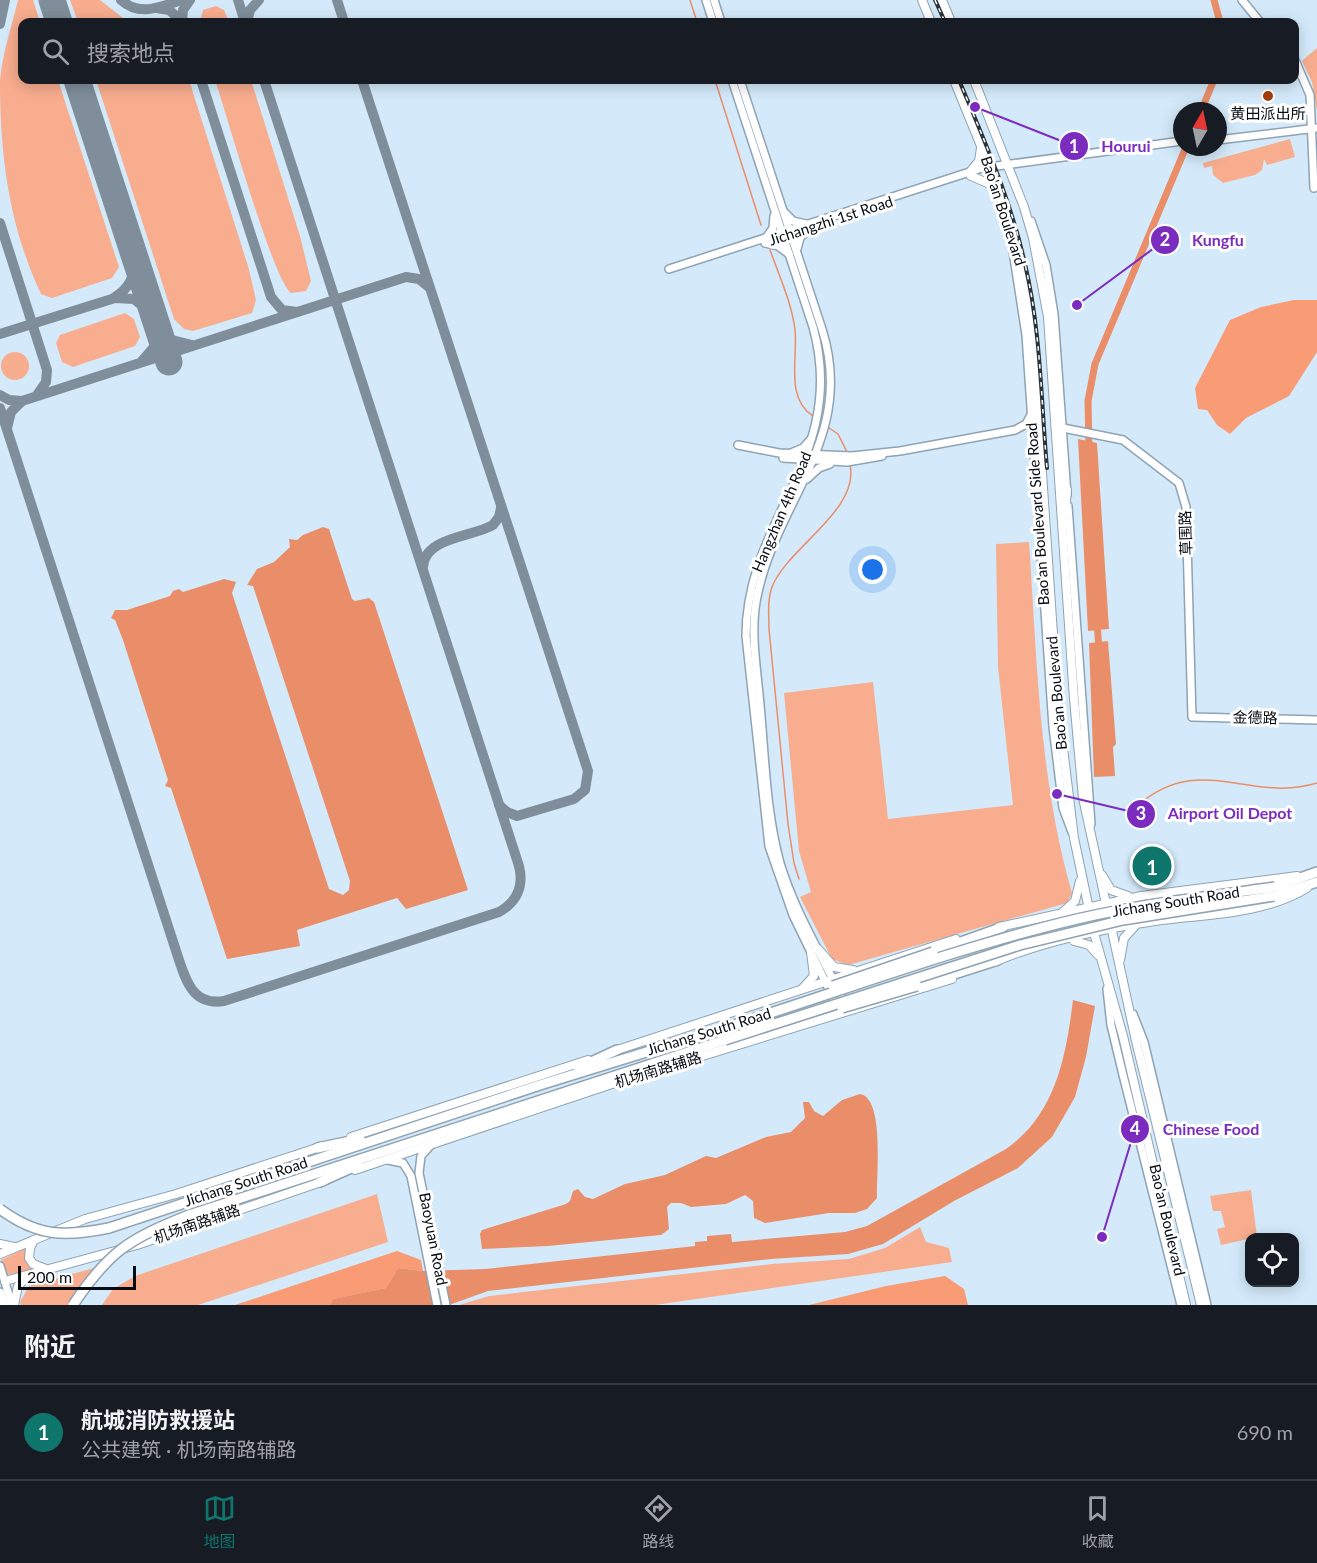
<!DOCTYPE html>
<html lang="zh">
<meta charset="utf-8">
<style>
body{margin:0;font-family:Lato,"Noto Sans SC",sans-serif;background:#20242c;color:#f1f3f6}
.controls{position:absolute;right:18px;bottom:18px;display:grid;overflow:hidden;border-radius:12px;box-shadow:0 3px 15px #0003}
.controls button{width:54px;height:54px;display:grid;place-items:center;padding:0;border:0;border-bottom:2px solid #363941;background:#171b24;color:#f1f3f6;font:30px sans-serif}
.compass{position:absolute;left:1173px;top:102px;width:54px;height:54px;border-radius:50%;background:#171b24;box-shadow:0 3px 15px #0003;rotate:9deg}
.scale{position:absolute;left:18px;bottom:15px;width:118px;box-sizing:border-box;padding-left:6px;border:3px solid #060c11;border-top:0;font-size:16px;line-height:21px;white-space:nowrap;color:#060c11;-webkit-text-stroke:4px #fff;paint-order:stroke}
.you{position:absolute;left:873px;top:570px;width:21px;height:21px;margin:-15px;border:4px solid #fff;border-radius:50%;background:#1a73e8;box-shadow:0 0 0 9px #1a73e833}
.badge{display:grid;place-items:center;width:39px;height:39px;border-radius:50%;background:#0f766e;color:#fff;font-size:20px;font-weight:700}
.pin{position:absolute;translate:-50% -50%;border:3px solid #fff;box-shadow:0 2px 6px #0006}
.list{margin:0;padding:0;list-style:none}
h2{display:flex;justify-content:space-between;align-items:center;height:78px;margin:0;padding:0 24px;font-size:26px}
h2 small{font-size:20px;font-weight:400;color:#9ea1a6}
.list li{display:grid;grid-template-columns:39px 1fr auto;gap:18px;align-items:center;box-sizing:border-box;height:96px;padding:0 24px;border-top:2px solid #363941}
.list b{display:block;font-size:22px;white-space:nowrap}
.list p{margin:0;font-size:20px;white-space:nowrap;color:#9ea1a6}
.list em{font-size:20px;font-style:normal;color:#9ea1a6}
.icon{flex:none;width:33px;height:33px;fill:none;stroke:currentColor;stroke-width:2;stroke-linecap:round;stroke-linejoin:round}
.map{position:relative;flex:none;width:1317px;height:1305px;overflow:hidden}
.search{position:absolute;background:#171b24;box-shadow:0 3px 15px #0003;left:18px;right:18px;top:18px;height:66px;display:flex;align-items:center;gap:15px;box-sizing:border-box;padding:0 21px;border-radius:12px;color:#9ea1a6;font-size:22px}
.sheet{height:174px;background:#171b24}
nav{display:flex;justify-content:space-around;align-items:center;box-sizing:border-box;height:84px;border-top:2px solid #363941;background:#171b24;font-size:16px;color:#9ea1a6}
nav a{display:grid;justify-items:center;gap:3px}
nav .on{color:#0f766e}
.map>svg:first-child{display:block}
.green{fill:#f8ad8e}
.forest{fill:#f99b75}
.water{fill:#ea8e69}
.lines{fill:none;stroke-linecap:round;stroke-linejoin:round}
.stream{stroke:#ea8e69;stroke-width:1.5}
.river{stroke:#ea8e69;stroke-width:7}
.taxiway{stroke:#7f8e9a;stroke-width:10}
.runway{stroke:#7f8e9a;stroke-width:27}
.secondary-casing{stroke:#8fa3b3;stroke-width:10}
.primary-casing{stroke:#8fa3b3;stroke-width:10}
.highway-casing{stroke:#8fa3b3;stroke-width:12}
.secondary{stroke:#fff;stroke-width:7}
.primary{stroke:#fff;stroke-width:8}
.highway{stroke:#fff;stroke-width:9}
.rail-casing{stroke:#2a333a;stroke-width:4}
.rail{stroke:#fff;stroke-width:1.5;stroke-dasharray:4.5;stroke-linecap:butt}
.highway-bridge-casing{stroke:#8fa3b3;stroke-width:12;stroke-linecap:butt}
.highway-bridge{stroke:#fff;stroke-width:9}
.poi-dot{fill:#a4400c;stroke:#fff;stroke-width:2}
.labels{text-anchor:middle;stroke-width:6;stroke-linejoin:round;paint-order:stroke}
.poi-label{font-size:15px;fill:#060c11;stroke:#fff}
.street-label{font-size:15px;fill:#060c11;stroke:#fff}
.leader{fill:none;stroke:#7b2cbf;stroke-width:2}
.callout-dot{fill:#7b2cbf;stroke:#fff;stroke-width:2}
.mark-label{font-size:18px;text-anchor:middle;font-weight:bold;fill:#fff}
.callout-label{font-size:16px;text-anchor:middle;font-weight:bold;fill:#7b2cbf;stroke:#fff;stroke-width:6;stroke-linejoin:round;paint-order:stroke}
</style>
<div class="map">
<svg width="1317" height="1305" viewBox="0 0 1317 1305">
<rect width="100%" height="100%" fill="#d4eafa"/>
<!-- green -->
<g class="green">
<path d="M18 0H33L40 22H22V80H58L119 267 112 278 52 298 41 294C9 226 0 156 0 81 2 54 12 26 18 0Z"/>
<path d="M70 0H100L128 22H78Z"/>
<path d="M216 6 224 10 229 22H200L203 10Z"/>
<path d="M1317 48V111L1312 82 1302 61Z"/>
<path d="M96 80H189L248 266 256 300 252 313 193 331 184 329 174 319Z"/>
<path d="M215 80H251L300 236 311 281 306 291 291 293C273 280 226 112 215 80Z"/>
<path d="M1290 139 1295 157 1267 165 1264 159 1262 170 1255 175 1223 183 1213 175 1212 166 1204 168 1203 163Z"/>
<path d="M125 313 134 319 140 337 135 346 73 367 62 362 56 343 60 335Z"/>
<circle cx="15" cy="366" r="14"/>
<path d="M1029 542C1037 660 1039 779 1072 893L1067 903 848 965 832 959 800 897 811 892 799 851 784 693 873 682 888 819 1013 805 998 667 996 544Z"/>
<path d="M1251 1190 1257 1237 1221 1245 1217 1229 1225 1227 1221 1211H1213L1210 1196Z"/>
<path d="M377 1194 388 1242 198 1305H102L113 1289 135 1276Z"/>
<path d="M920 1227 926 1242 949 1248 952 1262 655 1305H459L489 1296 772 1264 849 1259 885 1248Z"/>
<path d="M26 1248V1256L36 1269 6 1275 1 1260Z"/>
<path d="M94 1268 69 1305H21L20 1302 29 1286Z"/>
</g>
<!-- forest -->
<g class="forest">
<path d="M1294 300H1317V352L1289 396 1246 418 1230 434 1217 425 1207 410 1198 409 1195 388 1230 320 1261 307Z"/>
<path d="M397 1251 421 1260 423 1271 398 1268 386 1288 334 1299 330 1305H235Z"/>
<path d="M945 1276 964 1289 968 1305H809L886 1286Z"/>
</g>
<!-- water -->
<g class="water">
<path d="M1078 439 1097 443 1109 629 1088 631Z"/>
<path d="M323 527 329 529 352 599 355 601 369 598 374 602 468 890 406 909 397 898 297 930 300 946 227 959 171 788 165 786 168 780 123 640 115 620 111 618 115 610H127L170 596 173 591 179 589 183 592 224 579 236 582 232 593 329 889 343 895 349 890 350 881 253 586 247 585 257 569 274 562 290 547 289 539 297 540 303 535Z"/>
<path d="M1108 641 1116 744 1113 747 1115 776 1094 777 1089 643Z"/>
<path d="M1073 1000 1095 1006 1086 1057 1075 1097 1052 1137 1018 1168 954 1201 883 1244 848 1254 771 1259 488 1291 449 1305H330L333 1299 386 1288 398 1268 423 1271 486 1269 695 1246V1242L707 1241V1236L731 1234 732 1242 845 1232 867 1226 1006 1149C1056 1114 1066 1056 1073 1000Z"/>
<path d="M860 1094C885 1098 876 1177 877 1198L867 1209 855 1213H829L765 1223 754 1218 753 1201 745 1195 726 1204 691 1207 681 1203H671L667 1207 669 1229 661 1235 548 1246 482 1249 480 1234 482 1230 566 1204 570 1201 573 1191 578 1189 585 1197 593 1199 625 1184 665 1175 706 1156 716 1158 766 1137 791 1132 805 1118 803 1102H809L814 1111 823 1116 842 1100Z"/>
</g>
<g class="lines">
<!-- stream -->
<g class="stream">
<path d="M690 0 697 22"/>
<path d="M715 80 761 225"/>
<path d="M770 250C779 275 792 304 795 330 798 358 785 398 813 416"/>
<path d="M826 426 838 434 848 454"/>
<path d="M1136 807C1199 750 1250 804 1317 783"/>
<path d="M799 879 794 863 788 824 769 629C769 615 767 600 772 587 787 548 860 510 850 465"/>
</g>
<!-- river -->
<g class="river">
<path d="M1214 0 1220 22"/>
<path d="M1201 111 1214 80"/>
<path d="M1089 449 1088 401 1095 364 1186 147"/>
<path d="M1097 622 1099 650"/>
</g>
<!-- taxiway -->
<g class="taxiway">
<path d="M121 0C140 17 160 7 182 0"/>
<path d="M238 0 245 22"/>
<path d="M337 0 344 22"/>
<path d="M157 8 169 10 182 21"/>
<path d="M182 21 183 10 190 0"/>
<path d="M247 22 250 10 259 0"/>
<path d="M0 24 5 0"/>
<path d="M201 80 271 297 282 310 297 312"/>
<path d="M362 80 588 771 585 790 574 799 517 816 507 812 499 805"/>
<path d="M0 223 47 370 46 382 37 395"/>
<path d="M115 297C131 287 137 272 134 254"/>
<path d="M156 322 172 340 192 345"/>
<path d="M0 334 115 298 134 299 153 314"/>
<path d="M142 361 155 346 157 325"/>
<path d="M0 395 9 400 22 401 406 277 419 279 429 287"/>
<path d="M0 408 178 957C186 981 193 1006 224 1001L499 912C517 902 524 886 519 866L264 80"/>
<path d="M7 428 11 412 22 401"/>
<path d="M423 567C424 537 473 537 493 525L499 517 501 508"/>
</g>
<!-- runway -->
<g class="runway">
<path d="M52 0 59 22"/>
<path d="M77 80 169 362"/>
</g>
<defs>
<g id="secondary">
<path d="M706 0 713 22"/>
<path d="M714 0 721 22"/>
<path d="M1242 0 1260 22"/>
<path d="M1294 58 1310 95 1314 188"/>
<path d="M732 80 813 327C849 456 746 518 746 636L769 846 793 915 837 1006"/>
<path d="M740 80 822 329C856 436 779 497 758 592 749 629 757 668 760 705 765 758 766 812 780 863 795 913 823 957 845 1004"/>
<path d="M1218 140 1317 128"/>
<path d="M785 213 793 221 806 224"/>
<path d="M1031 221 1046 265 1054 314 1067 495"/>
<path d="M766 238 773 228 774 216"/>
<path d="M765 243 778 246 789 254"/>
<path d="M1012 245 1026 335 1053 727 1063 808 1072 832"/>
<path d="M797 249 800 238 808 229"/>
<path d="M669 269 982 168 1182 141"/>
<path d="M1063 428 1123 440 1179 483 1186 507 1192 717 1317 720"/>
<path d="M738 445 779 453 852 456 900 451 1015 430 1026 424 1031 415"/>
<path d="M791 453 803 448 811 439"/>
<path d="M783 458 847 462 882 456"/>
<path d="M807 479 819 468 830 464"/>
<path d="M1068 506 1091 824"/>
<path d="M1107 989 1111 1025 1123 1075 1181 1305"/>
<path d="M1133 1014 1144 1042 1207 1305"/>
<path d="M430 1146 421 1156 419 1173 446 1305"/>
<path d="M388 1160 403 1163 411 1176 437 1305"/>
<path d="M0 1266 12 1305"/>
</g>
<g id="primary">
<path d="M922 0 931 22"/>
<path d="M942 0 951 22"/>
<path d="M954 80 999 190 1023 270 1034 356 1058 707 1074 838 1094 933 1123 1036 1186 1305"/>
<path d="M974 80 1024 207 1033 238 1048 317 1074 699 1083 798 1136 1041 1201 1305"/>
<path d="M970 172 979 161 981 148"/>
<path d="M971 176 997 187"/>
<path d="M1065 512 1067 490"/>
<path d="M1102 875 1111 890 1128 896"/>
<path d="M1064 911 1075 901 1080 881"/>
<path d="M999 927 1141 896 1297 876"/>
<path d="M1074 941 1089 945 1098 955"/>
<path d="M818 949 834 967 853 970"/>
<path d="M1120 960 1124 938 1135 926"/>
<path d="M994 962C1044 941 1101 929 1155 921 1206 914 1262 915 1307 888"/>
<path d="M803 988 814 976 811 952"/>
<path d="M614 1051 956 939"/>
<path d="M351 1137 588 1060"/>
<path d="M355 1170 618 1082 952 979"/>
<path d="M34 1240 30 1248 29 1258 33 1264 46 1269"/>
<path d="M0 1244 14 1247"/>
<path d="M0 1254 85 1219 176 1194 323 1146"/>
<path d="M5 1281 137 1245 324 1181"/>
<path d="M14 1305 18 1286 28 1276"/>
</g>
<g id="highway">
<path d="M1275 887 1317 872"/>
<path d="M1274 896 1317 882"/>
<path d="M933 952 1003 927"/>
<path d="M917 986 998 960"/>
<path d="M578 1068 617 1050"/>
<path d="M317 1148 360 1139"/>
<path d="M320 1182 358 1165"/>
<path d="M189 1215 725 1040"/>
<path d="M109 1228 543 1084 740 1023"/>
<path d="M0 1293 4 1305"/>
</g>
</defs>
<!-- secondary casing -->
<use href="#secondary" class="secondary-casing"/>
<!-- primary casing -->
<use href="#primary" class="primary-casing"/>
<!-- highway casing -->
<use href="#highway" class="highway-casing"/>
<!-- secondary -->
<use href="#secondary" class="secondary"/>
<!-- primary -->
<use href="#primary" class="primary"/>
<!-- highway -->
<use href="#highway" class="highway"/>
<defs>
<g id="rail">
<path d="M935 0 945 22"/>
<path d="M959 80C984 140 1011 200 1025 264 1041 331 1041 401 1047 468"/>
</g>
</defs>
<!-- rail casing -->
<use href="#rail" class="rail-casing"/>
<!-- rail -->
<use href="#rail" class="rail"/>
<defs>
<g id="highway-bridge">
<path d="M833 986 933 952"/>
<path d="M842 1008 917 986"/>
<path d="M740 1023C852 987 963 946 1077 919 1142 904 1209 896 1275 887"/>
<path d="M725 1040 1020 945 1123 920 1274 896"/>
<path d="M0 1209C38 1237 65 1237 109 1228"/>
<path d="M73 1305C109 1251 129 1239 189 1215"/>
</g>
</defs>
<!-- highway-bridge casing -->
<use href="#highway-bridge" class="highway-bridge-casing"/>
<!-- highway-bridge -->
<use href="#highway-bridge" class="highway-bridge"/>
</g>
<!-- markers -->
<circle class="poi-dot" cx="1268" cy="96" r="6"/>
<g class="labels">
<!-- poi labels -->
<g class="poi-label">
<text x="1268" y="119">黄田派出所</text>
</g>
<!-- street labels -->
<g class="street-label">
<text transform="translate(1003 211) rotate(72)" y="5">Bao'an Boulevard</text>
<text transform="translate(831 221) rotate(-18)" y="5">Jichangzhi 1st Road</text>
<text transform="translate(782 512) rotate(-67)" y="5">Hangzhan 4th Road</text>
<text transform="translate(1038 514) rotate(-94)" y="5">Bao'an Boulevard Side Road</text>
<text transform="translate(1186 533) rotate(-92)" y="5">草围路</text>
<text transform="translate(1057 693) rotate(-95)" y="5">Bao'an Boulevard</text>
<text transform="translate(1255 718) rotate(1)" y="5">金德路</text>
<text transform="translate(1176 902) rotate(-9)" y="5">Jichang South Road</text>
<text transform="translate(709 1032) rotate(-17)" y="5">Jichang South Road</text>
<text transform="translate(658 1070) rotate(-17)" y="5">机场南路辅路</text>
<text transform="translate(246 1182) rotate(-18)" y="5">Jichang South Road</text>
<text transform="translate(1167 1220) rotate(77)" y="5">Bao'an Boulevard</text>
<text transform="translate(197 1224) rotate(-19)" y="5">机场南路辅路</text>
<text transform="translate(433 1239) rotate(79)" y="5">Baoyuan Road</text>
</g>
</g>
<!-- callouts -->
<path class="leader" d="M975 107L1074 146M1077 305L1165 240M1057 794L1141 814M1102 1237L1135 1129"/>
<g class="callout-dot">
<circle cx="975" cy="107" r="6"/>
<circle cx="1077" cy="305" r="6"/>
<circle cx="1057" cy="794" r="6"/>
<circle cx="1102" cy="1237" r="6"/>
<circle cx="1074" cy="146" r="15"/>
<circle cx="1165" cy="240" r="15"/>
<circle cx="1141" cy="814" r="15"/>
<circle cx="1135" cy="1129" r="15"/>
</g>
<g class="mark-label">
<text x="1074" y="153">1</text>
<text x="1165" y="246">2</text>
<text x="1141" y="820">3</text>
<text x="1135" y="1135">4</text>
</g>
<g class="callout-label">
<text x="1126" y="152">Hourui</text>
<text x="1218" y="246">Kungfu</text>
<text x="1230" y="819">Airport Oil Depot</text>
<text x="1211" y="1135">Chinese Food</text>
</g>
</svg>
<div class="controls">
<button><svg class="icon" aria-label="locate" viewBox="0 0 24 24"><circle cx="12" cy="12" r="6"/><path d="M12 2v4M12 18v4M2 12h4M18 12h4"/></svg></button>
</div>
<svg class="compass" viewBox="-18 -18 36 36"><path d="M0-13l5 13h-10z" fill="#e53935"/><path d="M0 13l5-13h-10z" fill="#9ea1a6"/></svg>
<div class="scale">200 m</div>
<div class="you"></div>
<div class="pin badge" style="left:1152px;top:866px">1</div>
<div class="search"><svg class="icon" aria-label="search" viewBox="0 0 24 24"><circle cx="10" cy="10" r="6"/><path d="M15 15l6 6"/></svg>搜索地点</div>
</div>
<section class="sheet">
<h2>附近<small></small></h2>
<ul class="list">
<li><span class="badge">1</span><div><b>航城消防救援站</b><p>公共建筑 · 机场南路辅路</p></div><em>690 m</em></li>
</ul>
</section>
<nav>
<a class="on"><svg class="icon" aria-label="map" viewBox="0 0 24 24"><path d="M3 6l6-2 6 2 6-2v14l-6 2-6-2-6 2zM9 4v14M15 6v14"/></svg>地图</a>
<a><svg class="icon" aria-label="directions" viewBox="0 0 24 24"><path d="M12 3l9 9-9 9-9-9zM9 14v-3h6M13 9l2 2-2 2"/></svg>路线</a>
<a><svg class="icon" aria-label="saved" viewBox="0 0 24 24"><path d="M7 4h10v16l-5-4-5 4z"/></svg>收藏</a>
</nav>
